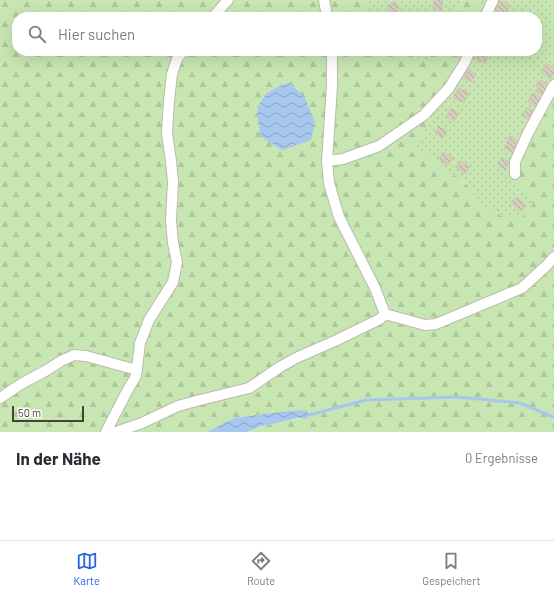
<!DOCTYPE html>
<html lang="de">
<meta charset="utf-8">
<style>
body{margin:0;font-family:Barlow,sans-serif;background:#f2f2f3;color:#2b2b33}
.scale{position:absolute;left:12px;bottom:10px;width:72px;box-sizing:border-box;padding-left:4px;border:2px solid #464237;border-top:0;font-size:11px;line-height:14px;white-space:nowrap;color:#464237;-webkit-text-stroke:3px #fff;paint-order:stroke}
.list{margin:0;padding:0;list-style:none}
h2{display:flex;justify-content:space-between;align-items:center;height:52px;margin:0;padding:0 16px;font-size:17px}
h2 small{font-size:13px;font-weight:400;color:#7c7c81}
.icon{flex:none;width:22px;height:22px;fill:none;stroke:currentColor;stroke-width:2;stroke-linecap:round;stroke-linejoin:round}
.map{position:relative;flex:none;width:554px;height:432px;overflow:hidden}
.search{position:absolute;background:#fff;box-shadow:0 4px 16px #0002;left:12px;right:12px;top:12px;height:44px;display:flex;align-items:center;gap:10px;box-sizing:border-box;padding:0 14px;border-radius:16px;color:#7c7c81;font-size:15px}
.sheet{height:108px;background:#fff}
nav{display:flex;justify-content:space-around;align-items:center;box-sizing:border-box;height:56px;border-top:1px solid #e1e1e2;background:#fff;font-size:11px;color:#7c7c81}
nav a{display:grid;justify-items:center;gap:2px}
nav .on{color:#2563eb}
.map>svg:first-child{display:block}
.forest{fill:url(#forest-firs)}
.garden{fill:url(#garden-dots)}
.water{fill:url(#water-waves)}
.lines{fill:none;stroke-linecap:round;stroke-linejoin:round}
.stream{stroke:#a6c8ee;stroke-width:3}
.building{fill:url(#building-back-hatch);stroke:#cfc7b1}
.minor-casing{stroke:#bebaaa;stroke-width:12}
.minor{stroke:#fff;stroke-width:10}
</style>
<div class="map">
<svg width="554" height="432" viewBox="0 0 554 432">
<defs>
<pattern id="forest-firs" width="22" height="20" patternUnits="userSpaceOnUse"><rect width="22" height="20" fill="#c8e6b2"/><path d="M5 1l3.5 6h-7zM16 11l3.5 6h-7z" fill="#adc69a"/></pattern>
<pattern id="garden-dots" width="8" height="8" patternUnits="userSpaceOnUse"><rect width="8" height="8" fill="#c8e6b2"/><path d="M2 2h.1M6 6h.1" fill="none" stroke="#adc69a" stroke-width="1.8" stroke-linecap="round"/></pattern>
<pattern id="water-waves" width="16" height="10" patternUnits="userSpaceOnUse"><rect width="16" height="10" fill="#a6c8ee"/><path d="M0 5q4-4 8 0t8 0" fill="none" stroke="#89a4c2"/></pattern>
<pattern id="building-back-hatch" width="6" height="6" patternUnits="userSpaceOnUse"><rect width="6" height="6" fill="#d4cebd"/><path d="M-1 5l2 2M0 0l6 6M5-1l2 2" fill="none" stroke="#aea99a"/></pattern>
</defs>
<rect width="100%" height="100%" fill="#f3f1e8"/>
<!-- forest -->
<g class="forest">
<path d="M0 0H368V7L361 17H17V51H398L426 61 432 51H461L448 83 462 181 469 186 481 205 516 182V162L554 89V432H247C265 425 287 418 306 419L297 410 255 415 234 418 207 432H0Z"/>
<path d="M462 0H481L474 17H452Z"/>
</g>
<!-- garden -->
<g class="garden">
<path d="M368 0H462L452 17H361L368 7Z"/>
<path d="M481 0H554V89L516 162V182L533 204 521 218 503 217 481 205 469 186 417 147 448 83 461 51H537V17H474Z"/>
<path d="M398 51H432L426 61Z"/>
</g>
<!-- water -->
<g class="water">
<path d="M289 83 304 96 315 122 311 140 282 150 261 137 257 115 258 106 266 94 279 86Z"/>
<path d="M297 410 307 411 309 415 306 419 298 418 262 426 247 432H207L234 418 255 415Z"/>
</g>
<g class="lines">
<!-- stream -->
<path class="stream" d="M309 415 366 400 457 397 520 403 554 417"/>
</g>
<!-- building -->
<g class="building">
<path d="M434 0H443L441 10 433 8Z"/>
<path d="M395 1 399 9 392 14 387 6Z"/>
<path d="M499 1 502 2V1L510 5 505 15 495 10Z"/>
<path d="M480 51 488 56 485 63 476 59Z"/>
<path d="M546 63 554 68V72L551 78 541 73Z"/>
<path d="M468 70 476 74 472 82 464 78Z"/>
<path d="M539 80 548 85 542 95 535 91 538 87 536 86Z"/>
<path d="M459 88 469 93 464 103 453 98Z"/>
<path d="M532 93 541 98 537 107 528 102Z"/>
<path d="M451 108 459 113 454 121 446 117Z"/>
<path d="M526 108 533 111 531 114 533 115 530 120 522 116Z"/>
<path d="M439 126 447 131 443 138 435 133Z"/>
<path d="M510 136 519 141 513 153 504 148Z"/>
<path d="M443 152 453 158 448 165 439 160Z"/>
<path d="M502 158 509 162 505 170 498 165Z"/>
<path d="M460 161 469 167 465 174 456 168Z"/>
<path d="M518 197 526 206 519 212 511 202Z"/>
</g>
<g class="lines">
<defs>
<g id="minor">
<path d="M324 0 327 17"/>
<path d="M213 17 228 0"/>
<path d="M485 17 493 0"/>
<path d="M332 51V86L327 161 329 183 339 217 375 288 385 314"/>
<path d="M327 161 343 159 379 146 424 115 449 88 465 62 470 51"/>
<path d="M515 174V162L528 133 554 85"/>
<path d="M0 398 21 384 47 370 61 361 74 355 86 356 137 370"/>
<path d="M106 432 126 393 136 376 140 343 149 320 173 282 177 262 173 243 171 220 173 182 171 161 167 133 169 101 172 74 177 59 183 51"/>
<path d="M116 432 142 423 178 406 200 400 249 388 280 367 296 358 337 340 380 319 385 314 425 325 436 324 522 288 547 265 554 257"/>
</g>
</defs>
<!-- minor casing -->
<use href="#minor" class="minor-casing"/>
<!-- minor -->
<use href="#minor" class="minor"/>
</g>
</svg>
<div class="scale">50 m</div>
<div class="search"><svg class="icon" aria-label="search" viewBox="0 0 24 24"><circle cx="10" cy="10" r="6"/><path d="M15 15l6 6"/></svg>Hier suchen</div>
</div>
<section class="sheet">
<h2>In der Nähe<small>0 Ergebnisse</small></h2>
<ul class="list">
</ul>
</section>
<nav>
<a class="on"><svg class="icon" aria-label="map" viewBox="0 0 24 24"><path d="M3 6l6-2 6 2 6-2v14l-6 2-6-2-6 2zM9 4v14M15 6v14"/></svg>Karte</a>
<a><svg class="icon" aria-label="directions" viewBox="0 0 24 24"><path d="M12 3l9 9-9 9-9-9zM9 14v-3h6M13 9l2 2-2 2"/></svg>Route</a>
<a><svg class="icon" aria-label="saved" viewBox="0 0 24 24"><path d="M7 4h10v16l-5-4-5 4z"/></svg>Gespeichert</a>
</nav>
